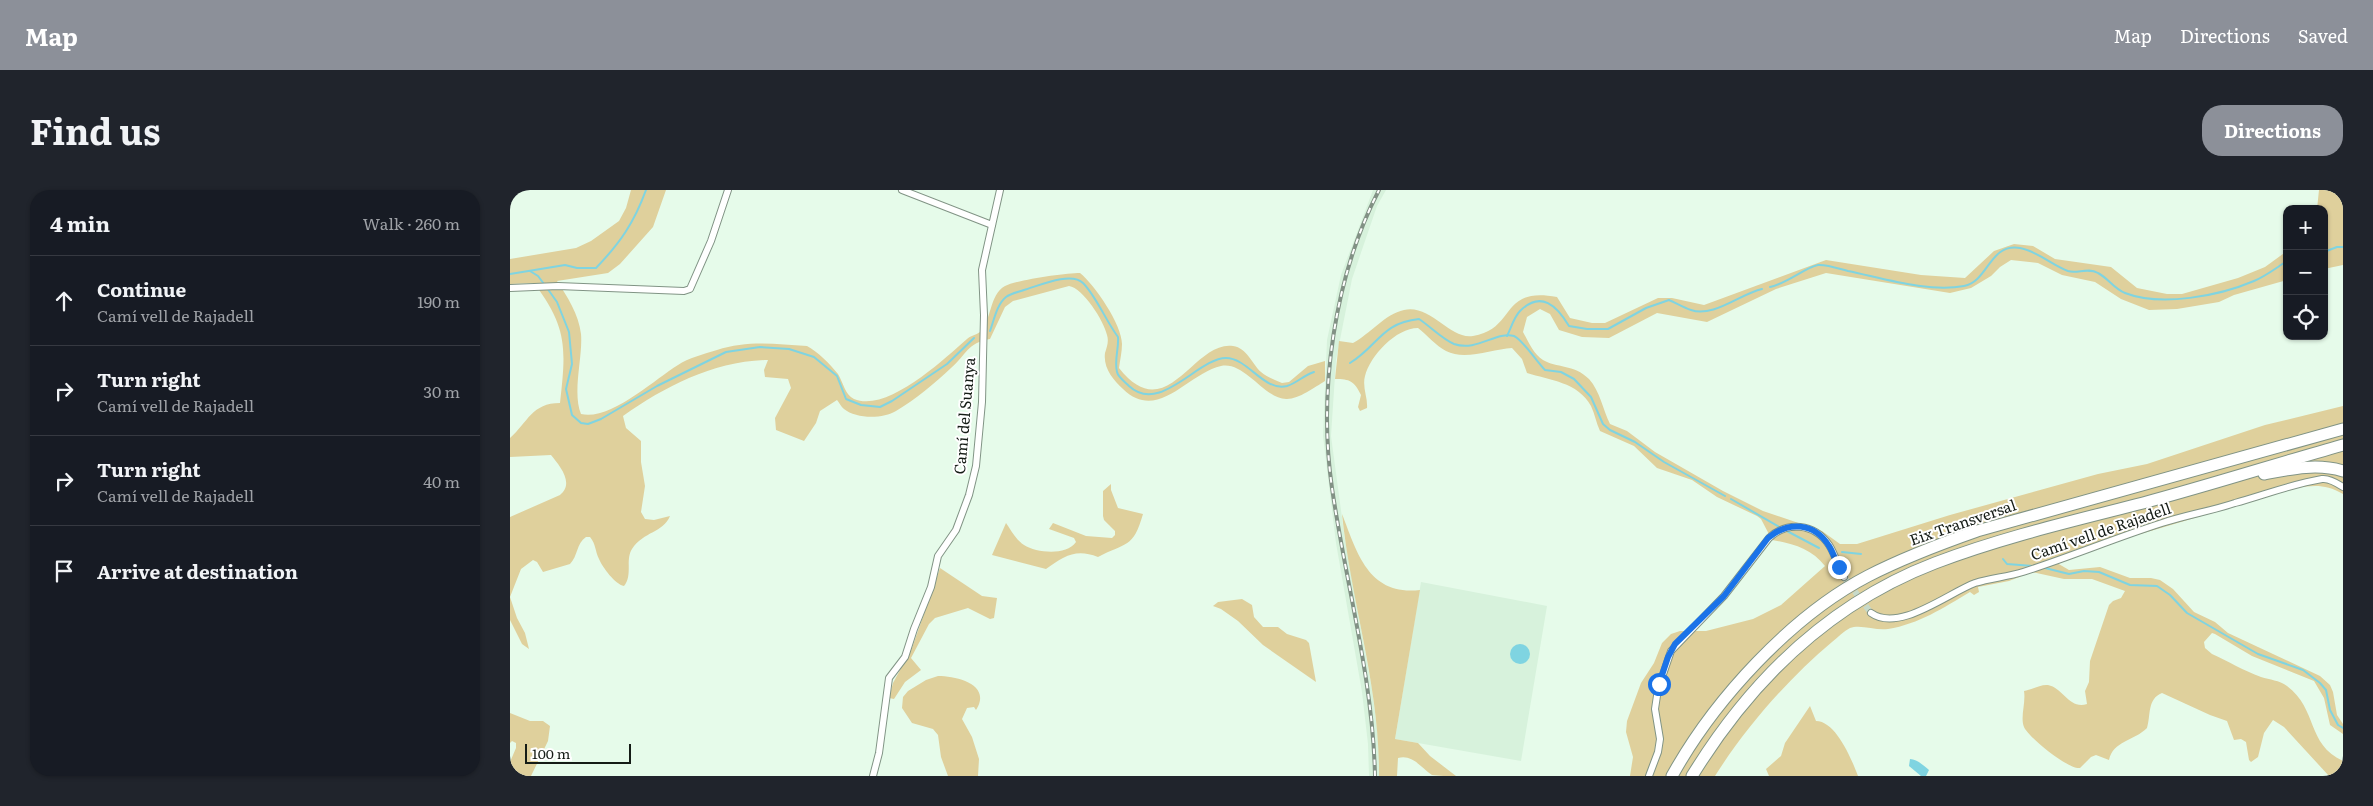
<!DOCTYPE html>
<meta charset="utf-8">
<style>
body{margin:0;font-family:Literata,serif;background:#20242c;color:#f1f3f6}
.controls{position:absolute;right:15px;top:15px;display:grid;overflow:hidden;border-radius:10px;box-shadow:0 1px 4px #0004}
.controls button{width:45px;height:45px;display:grid;place-items:center;padding:0;border:0;border-bottom:1px solid #363941;background:#171b24;color:#f1f3f6;font:25px sans-serif}
.scale{position:absolute;left:15px;bottom:12px;width:106px;box-sizing:border-box;padding-left:5px;border:2px solid #151c16;border-top:0;font-size:14px;line-height:18px;white-space:nowrap;color:#151c16;-webkit-text-stroke:4px #fff;paint-order:stroke}
.stop{position:absolute;width:15px;height:15px;margin:-11px;border:4px solid #1a73e8;border-radius:50%;background:#fff}
.stop.end{background:#1a73e8;border-color:#fff;box-shadow:0 1px 5px #0008}
.list{margin:0;padding:0;list-style:none}
h2{display:flex;justify-content:space-between;align-items:center;height:65px;margin:0;padding:0 20px;font-size:21px}
h2 small{font-size:16px;font-weight:400;color:#9ea1a6}
.list li{display:grid;grid-template-columns:32px 1fr auto;gap:15px;align-items:center;box-sizing:border-box;height:90px;padding:0 20px;border-top:1px solid #363941}
.list b{display:block;font-size:19px;white-space:nowrap}
.list p{margin:0;font-size:16px;white-space:nowrap;color:#9ea1a6}
.list em{font-size:16px;font-style:normal;color:#9ea1a6}
.icon{flex:none;width:28px;height:28px;fill:none;stroke:currentColor;stroke-width:2;stroke-linecap:round;stroke-linejoin:round}
.map{position:relative;flex:none;width:1833px;height:586px;overflow:hidden;border-radius:20px}
header{display:flex;align-items:center;gap:30px;box-sizing:border-box;height:70px;padding:0 25px;background:#8c9099;color:#fff}
header strong{font-size:24px}
nav{display:flex;gap:28px;margin-inline-start:auto;font-size:18px}
.intro{display:flex;align-items:center;justify-content:space-between;box-sizing:border-box;height:120px;padding:0 30px}
h1{margin:0;font-size:35px}
.button{padding:12px 22px;border-radius:20px;background:#8c9099;color:#fff;font-size:18px;font-weight:700}
main{display:flex;gap:30px;padding:0 30px}
aside{flex:1;background:#171b24;border-radius:20px;box-shadow:0 1px 4px #0004}
.map>svg:first-child{display:block}
.built{fill:#d7f2dc}
.green{fill:#dfd09c}
.water{fill:#7fd4e1}
.lines{fill:none;stroke-linecap:round;stroke-linejoin:round}
.stream{stroke:#7fd4e1;stroke-width:2}
.minor-tunnel{stroke:#c7daca;stroke-width:6;stroke-dasharray:6 3;stroke-linecap:butt}
.minor-casing{stroke:#819485;stroke-width:8}
.motorway-casing{stroke:#819485;stroke-width:13}
.minor{stroke:#fff;stroke-width:6}
.motorway{stroke:#fff;stroke-width:11}
.rail-casing{stroke:#829185;stroke-width:4}
.rail{stroke:#fff;stroke-width:2;stroke-dasharray:5.5;stroke-linecap:butt}
.route{stroke:#1a73e8;stroke-width:6}
.labels{text-anchor:middle;stroke-width:4;stroke-linejoin:round;paint-order:stroke}
.street-label{font-size:15px;fill:#151c16;stroke:#fff}
</style>
<header>
<strong>Map</strong>
<nav><a>Map</a><a>Directions</a><a>Saved</a></nav>
</header>
<div class="intro"><h1>Find us</h1><a class="button">Directions</a></div>
<main>
<aside>
<h2>4 min<small>Walk · 260 m</small></h2>
<ul class="list">
<li><svg class="icon" aria-label="ahead" viewBox="0 0 24 24"><path d="M12 20V5M6 11l6-6 6 6"/></svg><div><b>Continue</b><p>Camí vell de Rajadell</p></div><em>190 m</em></li>
<li><svg class="icon" aria-label="right" viewBox="0 0 24 24"><path d="M7 20v-9h11M14 6l5 5-5 5"/></svg><div><b>Turn right</b><p>Camí vell de Rajadell</p></div><em>30 m</em></li>
<li><svg class="icon" aria-label="right" viewBox="0 0 24 24"><path d="M7 20v-9h11M14 6l5 5-5 5"/></svg><div><b>Turn right</b><p>Camí vell de Rajadell</p></div><em>40 m</em></li>
<li><svg class="icon" aria-label="arrive" viewBox="0 0 24 24"><path d="M6 21V4h12l-3 4 3 4H6"/></svg><div><b>Arrive at destination</b></div></li>
</ul>
</aside>
<div class="map">
<svg width="1833" height="586" viewBox="0 0 1833 586">
<rect width="100%" height="100%" fill="#e6fbea"/>
<!-- built -->
<g class="built">
<path d="M863 0H876L867 16 842 89 826 170 821 246 835 350 862 499 869 554V586H859L858 554 852 502 826 353 813 246 817 150 831 85Z"/>
<path d="M911 392 1037 416 1011 571 885 549Z"/>
</g>
<!-- green -->
<g class="green">
<path d="M121 0H156L143 37 110 74 98 83 47 91C57 106 69 125 71 144 73 167 62 202 71 224 100 231 144 190 168 175 178 168 194 164 207 160 237 150 266 154 297 156 308 162 320 174 328 184 333 192 335 205 344 209 377 223 433 170 457 149 460 146 466 145 470 142 482 130 479 105 495 96 507 90 555 83 570 83 585 95 612 135 612 154 612 162 610 170 609 178 657 239 683 150 723 156 737 158 742 174 751 182 757 187 765 190 772 193L779 192 798 176 815 171V191C805 197 789 209 777 209 755 210 735 171 711 176 678 183 648 233 613 199 603 190 593 178 595 163 597 157 599 151 597 145 594 131 573 98 559 96L503 111 495 117 480 149C457 153 457 164 441 178 425 193 405 210 386 221 373 229 346 229 334 219 331 217 329 212 327 210L310 221 306 233 294 251 266 240 265 228 281 198 278 189 255 187 254 180 258 170C204 171 156 196 113 226L116 238 131 251V272L135 296 131 322 135 329 144 330 160 326C153 343 134 341 122 359 115 370 123 385 114 396 105 394 93 378 89 369 85 361 86 354 80 347H76C66 354 68 366 60 374L33 382 27 372 23 370 11 379 0 407 7 428 15 443 19 459 12 454 0 430V327L50 305C65 293 49 275 41 265L0 267V248C18 232 22 213 50 213 56 159 58 138 24 93L0 94V69L66 58 81 51 109 31 116 18Z"/>
<path d="M1809 0H1833V75L1814 79V19H1807Z"/>
<path d="M1504 54 1523 56 1545 69 1601 77 1627 98 1657 104H1672L1728 88 1755 77 1777 61V90L1724 105 1709 112 1667 119 1639 120 1611 109 1585 92 1552 85 1528 73 1501 70 1490 77 1481 86 1461 98 1440 103 1316 83 1266 99 1197 132 1147 123 1099 148 1072 147 1049 140 1040 124 1030 119 1017 127 1013 142C1018 151 1024 165 1033 170 1046 178 1064 174 1079 189 1090 201 1093 220 1100 234L1117 241 1145 262 1213 301 1253 321 1312 341 1330 354H1347L1440 325 1588 284 1637 274 1755 235 1833 216V304C1816 294 1804 295 1786 298L1627 345 1547 373 1559 380 1590 377 1620 388H1641L1650 390 1663 399 1684 422 1705 432 1718 443 1810 486 1820 495 1823 502 1827 525 1833 534V544L1820 535 1814 508 1804 491 1742 466 1705 444 1702 443 1694 452 1695 458 1702 464C1718 471 1734 481 1751 487 1760 490 1769 490 1777 496 1808 519 1796 554 1833 571V586H1819L1774 537 1763 530 1754 543 1748 567 1741 572 1739 570 1736 552 1731 549 1724 550 1717 531 1700 525 1652 503C1637 509 1641 525 1637 538 1624 551 1603 551 1599 570L1586 565 1581 567 1570 578C1559 580 1519 548 1514 537 1510 527 1516 513 1514 501 1521 500 1531 494 1538 495 1553 498 1560 520 1577 514L1575 501 1579 492 1580 471 1599 415 1603 411 1611 408 1615 401 1582 389H1554L1522 382 1499 391 1468 397 1469 402 1464 405 1460 402C1433 418 1409 434 1378 439 1366 441 1351 434 1340 438 1334 441 1328 447 1322 452 1278 489 1236 537 1205 586H1120L1123 567 1116 542 1117 531 1131 493 1144 473 1152 453 1161 444 1170 441H1196L1243 429 1271 415 1315 376C1302 359 1282 353 1262 350L1251 329 1247 326 1207 307 1182 290 1147 278 1124 256 1090 241C1086 233 1085 224 1081 216 1068 192 1039 190 1017 183L1012 169 1002 158C982 159 955 171 936 161 926 156 917 145 908 138 886 138 860 166 855 186 852 197 858 208 857 218L850 221 848 217 851 205C844 191 840 189 825 189L829 151 843 153C860 144 875 124 894 120 921 114 940 150 963 146 1007 139 989 96 1047 107L1060 128 1082 133H1095L1148 108H1162L1194 115 1316 70 1411 85 1455 88 1484 61Z"/>
<path d="M601 294V300L608 318 633 324C623 359 616 352 588 367 566 358 554 366 536 379L482 365 496 333C501 340 506 350 514 355 527 363 556 366 566 352L564 348 539 339 543 333 576 346 602 348 605 345V341L594 330 593 326V301Z"/>
<path d="M832 324C847 362 858 406 910 400L885 549 908 553 920 566 946 586C939 586 928 586 922 585 911 578 903 564 888 568L887 586H869C870 497 841 412 832 324Z"/>
<path d="M430 378 472 406 487 408 484 428 480 429 458 418 425 428 419 434 401 468 411 480 395 492 384 509 379 508 383 493 402 458Z"/>
<path d="M732 409 742 415 744 427 753 437H768L777 444 796 450 799 453 806 492 753 455 728 431 711 419 703 416 708 412Z"/>
<path d="M428 486C448 486 482 495 466 520L464 517 457 518 452 529 462 547 469 569 468 586H438L431 567 428 545 423 539 402 533 392 518 393 507 398 501 416 490Z"/>
<path d="M1300 516 1306 531C1326 531 1342 570 1348 586H1259L1256 579 1271 566 1275 553Z"/>
<path d="M0 523 20 531H33L40 536 38 551 21 586H0V572L6 558V553L2 551 0 553Z"/>
</g>
<!-- water -->
<g class="water">
<circle cx="1010" cy="464" r="10"/>
<path d="M1400 569C1407 569 1414 576 1419 580L1416 586H1411L1399 576Z"/>
</g>
<g class="lines">
<!-- stream -->
<g class="stream">
<path d="M1814 62 1827 57H1833"/>
<path d="M20 81 28 86 34 94"/>
<path d="M0 84 55 75 67 78H86C110 53 124 33 136 0"/>
<path d="M1260 97C1278 93 1294 78 1308 75 1316 74 1330 79 1338 81 1372 88 1419 103 1454 96 1479 91 1479 53 1510 58 1527 61 1542 75 1558 81 1567 84 1578 77 1588 83 1598 88 1604 99 1615 103 1651 117 1709 106 1744 91 1756 86 1766 78 1777 71"/>
<path d="M37 98 47 112 59 142 62 174 56 199 62 225 71 233 78 234 91 229 147 196 216 162 250 157 279 159 304 167 327 186 336 209 351 215 370 217 382 211 437 174 464 148"/>
<path d="M480 141C484 130 487 114 496 107 501 103 509 102 514 100 528 96 561 81 573 93 586 106 596 131 608 147 609 159 604 170 607 182 608 187 615 192 619 196 650 225 688 168 716 168 738 168 754 202 777 196 787 193 794 185 804 182"/>
<path d="M997 146C1001 138 1004 127 1010 121 1031 100 1047 116 1059 136L1077 139H1098L1136 118 1159 110C1166 113 1174 118 1181 120 1203 128 1230 104 1252 99"/>
<path d="M840 173C869 155 871 133 909 129 921 137 932 149 944 154 967 162 986 141 1004 146 1012 149 1027 172 1035 180L1051 182 1064 189 1081 207 1093 234 1100 240 1125 252 1154 272 1215 306"/>
<path d="M1221 309 1271 338"/>
<path d="M1275 340 1309 358"/>
<path d="M1332 362 1351 364"/>
<path d="M1493 369 1497 374 1523 376"/>
<path d="M1535 378 1559 384 1574 381 1589 382 1620 395 1647 396 1660 405 1677 423 1748 464 1793 480 1810 493 1816 500 1820 520 1828 535 1833 538"/>
</g>
<!-- minor-tunnel -->
<path class="minor-tunnel" d="M1334 387 1361 423"/>
<defs>
<g id="minor">
<path d="M392 0 482 35"/>
<path d="M0 98 48 96 174 101 180 99 201 51 218 0"/>
<path d="M1361 423C1389 443 1438 403 1465 393 1481 388 1497 387 1513 382 1560 367 1605 348 1652 333 1676 325 1701 321 1725 313 1754 305 1782 294 1812 289 1819 288 1827 293 1833 297"/>
<path d="M363 586 369 563 379 488 395 467 404 439 421 397 428 366 446 340 459 305 466 276 472 212 474 125 472 80 490 0"/>
<path d="M1139 586 1148 562 1150 549 1145 519 1148 499 1161 461 1214 406 1259 348C1277 331 1304 333 1319 355 1325 364 1328 377 1334 387"/>
</g>
<g id="motorway">
<path d="M1754 284C1780 279 1807 273 1833 281"/>
<path d="M1162 586C1204 510 1281 426 1358 386 1393 368 1430 354 1467 341L1833 239"/>
<path d="M1182 586C1241 490 1318 414 1425 373 1493 347 1563 331 1633 313 1700 295 1766 274 1833 255"/>
</g>
</defs>
<!-- minor casing -->
<use href="#minor" class="minor-casing"/>
<!-- motorway casing -->
<use href="#motorway" class="motorway-casing"/>
<!-- minor -->
<use href="#minor" class="minor"/>
<!-- motorway -->
<use href="#motorway" class="motorway"/>
<defs>
<path id="rail" d="M865 586C863 488 836 395 822 298 808 202 824 87 869 0"/>
</defs>
<!-- rail casing -->
<use href="#rail" class="rail-casing"/>
<!-- rail -->
<use href="#rail" class="rail"/>
</g>
<g class="lines">
<!-- route -->
<path class="route" d="M1149 494 1158 467 1165 454 1214 406 1258 348C1278 331 1304 332 1319 356 1323 362 1325 370 1329 377"/>
</g>
<g class="labels">
<!-- street labels -->
<g class="street-label">
<text transform="translate(455 226) rotate(-85)" y="5">Camí del Suanya</text>
<text transform="translate(1453 333) rotate(-19)" y="5">Eix Transversal</text>
<text transform="translate(1591 342) rotate(-19)" y="5">Camí vell de Rajadell</text>
</g>
</g>
</svg>
<div class="controls">
<button>+</button>
<button>−</button>
<button><svg class="icon" aria-label="locate" viewBox="0 0 24 24"><circle cx="12" cy="12" r="6"/><path d="M12 2v4M12 18v4M2 12h4M18 12h4"/></svg></button>
</div>
<div class="scale">100 m</div>
<div class="stop" style="left:1149px;top:494px"></div>
<div class="stop end" style="left:1329px;top:377px"></div>
</div>
</main>
